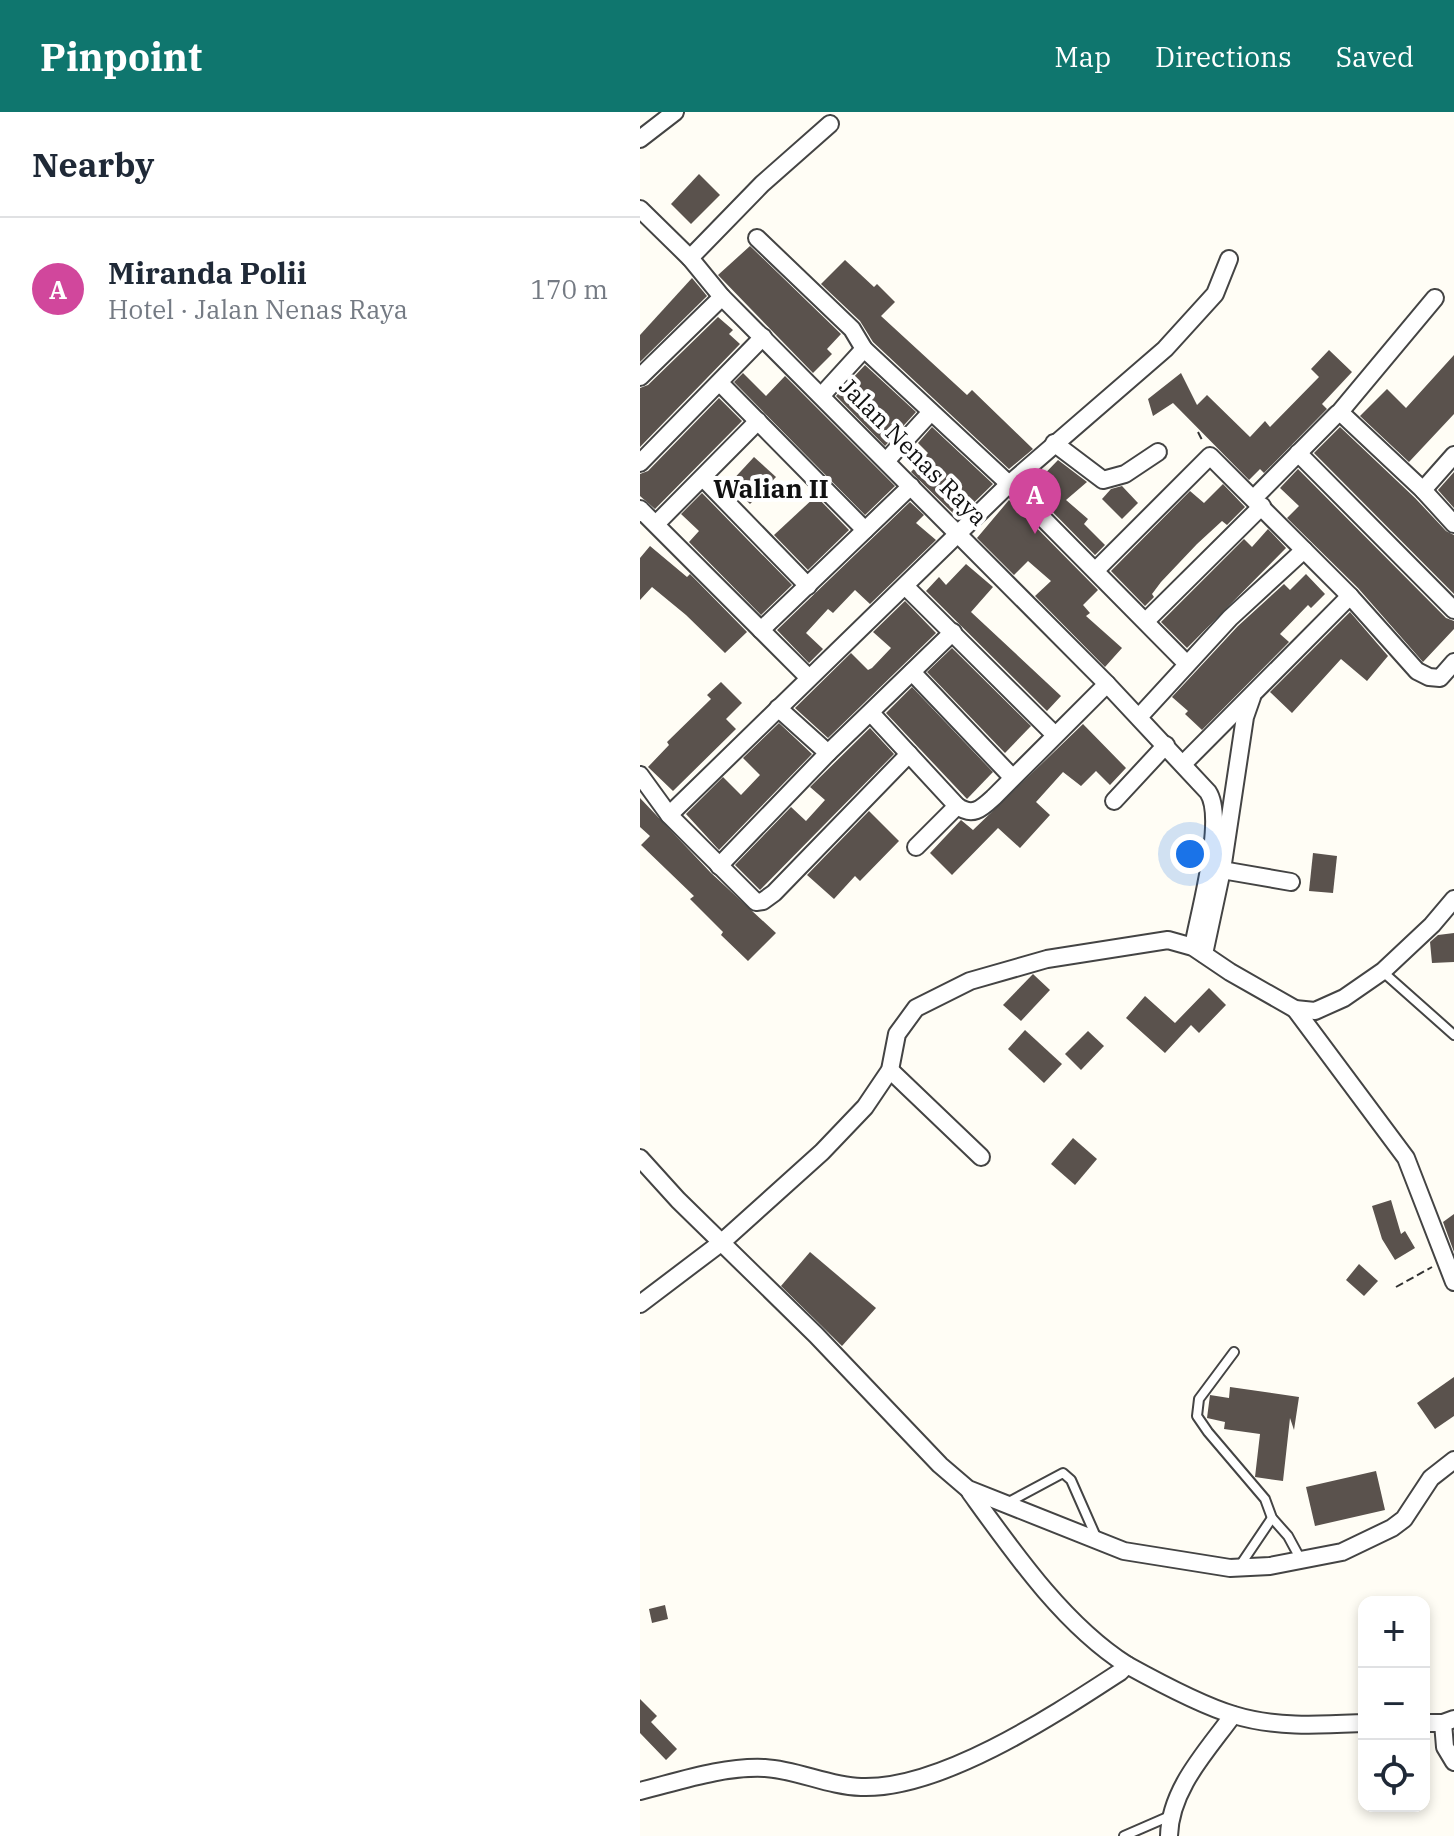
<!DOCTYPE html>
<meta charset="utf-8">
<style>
body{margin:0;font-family:"IBM Plex Serif",serif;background:#f2f2f3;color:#1f2937}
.controls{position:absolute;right:24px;bottom:24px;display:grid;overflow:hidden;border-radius:16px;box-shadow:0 4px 12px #0003}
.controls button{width:72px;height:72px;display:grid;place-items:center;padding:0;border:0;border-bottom:2px solid #e0e1e3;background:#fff;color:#1f2937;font:40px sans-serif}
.you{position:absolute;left:550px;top:742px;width:28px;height:28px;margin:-20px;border:6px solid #fff;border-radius:50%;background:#1a73e8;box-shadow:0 0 0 12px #1a73e833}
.badge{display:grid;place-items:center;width:52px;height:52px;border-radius:50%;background:#0f766e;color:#fff;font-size:26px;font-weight:700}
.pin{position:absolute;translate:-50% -66px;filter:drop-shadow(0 2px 4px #0008)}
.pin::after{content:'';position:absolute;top:42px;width:28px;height:24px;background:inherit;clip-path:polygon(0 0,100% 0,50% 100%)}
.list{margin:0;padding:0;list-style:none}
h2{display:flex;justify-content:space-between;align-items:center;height:104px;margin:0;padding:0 32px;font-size:34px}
h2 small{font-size:26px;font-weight:400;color:#747a83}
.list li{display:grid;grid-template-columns:52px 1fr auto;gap:24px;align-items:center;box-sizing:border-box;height:144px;padding:0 32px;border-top:2px solid #e0e1e3}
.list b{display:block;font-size:30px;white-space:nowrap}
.list p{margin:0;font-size:26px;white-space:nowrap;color:#747a83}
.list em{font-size:26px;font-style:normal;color:#747a83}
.icon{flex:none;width:44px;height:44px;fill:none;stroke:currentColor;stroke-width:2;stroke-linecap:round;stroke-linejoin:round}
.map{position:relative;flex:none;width:814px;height:1724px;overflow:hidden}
header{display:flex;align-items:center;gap:48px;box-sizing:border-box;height:112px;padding:0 40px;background:#0f766e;color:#fff}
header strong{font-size:38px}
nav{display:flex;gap:44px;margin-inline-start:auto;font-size:28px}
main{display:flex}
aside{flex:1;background:#fff}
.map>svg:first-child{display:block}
.building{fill:#5a524d}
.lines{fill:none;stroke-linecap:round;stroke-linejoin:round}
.service-casing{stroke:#444;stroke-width:12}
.minor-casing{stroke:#444;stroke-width:20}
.path{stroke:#333;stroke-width:2;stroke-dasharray:8 4;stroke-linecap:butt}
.service{stroke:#fff;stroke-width:8}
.minor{stroke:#fff;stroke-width:16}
.labels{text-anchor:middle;stroke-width:8;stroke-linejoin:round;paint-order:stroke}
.street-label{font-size:24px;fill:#111;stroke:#fff}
.neighbourhood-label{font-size:26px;font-weight:bold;fill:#111;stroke:#fff}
</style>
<header>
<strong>Pinpoint</strong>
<nav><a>Map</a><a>Directions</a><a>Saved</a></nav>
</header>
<main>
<aside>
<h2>Nearby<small></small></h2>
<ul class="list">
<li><span class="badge" style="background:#d1479c">A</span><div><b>Miranda Polii</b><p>Hotel · Jalan Nenas Raya</p></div><em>170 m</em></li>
</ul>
</aside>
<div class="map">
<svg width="814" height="1724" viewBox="0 0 814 1724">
<rect width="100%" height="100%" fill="#fffdf5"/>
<!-- building -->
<g class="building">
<path d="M59 62 80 83 51 112 31 92Z"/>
<path d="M110 134 201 222 187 237 192 242 173 261 78 163Z"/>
<path d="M205 148 234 175 237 172 255 190 241 204 327 283 332 278 393 337 369 357 233 230 220 209 181 172Z"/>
<path d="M52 166 67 184 0 250V223Z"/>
<path d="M78 205 93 218 89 222 100 232 0 335V276L8 273Z"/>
<path d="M689 238 712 260 682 292 687 297 624 361 620 357 609 368 533 291 513 304 508 287 541 261 557 293 567 283 610 325 625 309 630 315 679 265 671 257Z"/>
<path d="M814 243V302L769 350 720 304 747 277 766 296Z"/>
<path d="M225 253 276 300 245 334 196 284Z"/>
<path d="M103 261 126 284 145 264 255 374 225 403 94 270Z"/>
<path d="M79 286 102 309 15 397 0 384V362L8 359Z"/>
<path d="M292 315 353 372 318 406 271 360 288 341 278 331Z"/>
<path d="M700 315 775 386 806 419 814 423V482L674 341Z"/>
<path d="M114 345 136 365 110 392 89 372Z"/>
<path d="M418 348 447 370 426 388 448 407 444 412 465 433 455 443 390 377Z"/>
<path d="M658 357 806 506 814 509V517L783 550 718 476 647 406 659 394 640 376Z"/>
<path d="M814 360V396L798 378Z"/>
<path d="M583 372 605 395 587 413 582 409 557 432 521 470 512 482 514 485 505 494 471 459 550 379 564 391Z"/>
<path d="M482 374 498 391 482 407 462 387 471 377Z"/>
<path d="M62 381 152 473 121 503 49 430 59 419 41 402Z"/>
<path d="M176 384 209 418 168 458 134 423Z"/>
<path d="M369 388 458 478 443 493 450 501 446 504 482 536 465 555 395 484 411 469 388 449 374 463 337 426Z"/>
<path d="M270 390 284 403 276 411 296 428 230 492 215 478 193 501 188 497 166 521 183 537 169 551 137 518Z"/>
<path d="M628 417 646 436 547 536 521 510 604 427 612 435Z"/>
<path d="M10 434 47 465 50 462 107 520 85 541 46 503 12 475 0 488V446Z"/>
<path d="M326 452 353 475 331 500 421 584 407 599 286 479 299 465 306 473Z"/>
<path d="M666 462 685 482 671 496 668 493 640 522 649 530 562 618 545 602 548 599 532 585 598 514 644 472 650 478Z"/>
<path d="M265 489 296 521 188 626 155 596 211 541 228 558 232 556 251 536 233 520Z"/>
<path d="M710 500 748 544 727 569 701 547 652 601 630 580Z"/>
<path d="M312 536 391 614 365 641 287 560Z"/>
<path d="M81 570 102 591 86 607 96 617 33 679 8 655 29 633 27 630 71 587 67 583Z"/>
<path d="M272 575 353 660 327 687 246 601Z"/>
<path d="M139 611 172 642 79 738 46 702 83 665 101 683 120 663 103 646Z"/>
<path d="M443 612 486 656 470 673 456 659 441 674 423 660 396 690 410 703 380 736 358 716 312 763 290 741 321 708 333 718Z"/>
<path d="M230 616 254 642 120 778 95 753 151 695 166 709 185 688 170 675Z"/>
<path d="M0 686 71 761 136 821 108 849 81 823 83 820 50 787 54 784 1 733 10 724 0 715Z"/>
<path d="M229 699 259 729 220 769 215 764 194 787 167 763Z"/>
<path d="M673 741 697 744 693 781 669 779Z"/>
<path d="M814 821V850L792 851 790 830 798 823Z"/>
<path d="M393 862 410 878 381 909 363 893Z"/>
<path d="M569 876 586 893 559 921 551 913 525 941 486 906 505 884 535 911Z"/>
<path d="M385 918 422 952 404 971 368 937Z"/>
<path d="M448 919 464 934 441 958 425 942Z"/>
<path d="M433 1026 457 1047 435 1073 411 1052Z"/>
<path d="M751 1088 761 1122 765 1119 775 1136 755 1148 742 1127 732 1094Z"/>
<path d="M814 1102V1140L803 1110Z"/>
<path d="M170 1140 236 1196 202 1234 141 1174Z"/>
<path d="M719 1152 738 1169 724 1184 706 1168Z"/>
<path d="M814 1265V1304L795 1317 777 1291Z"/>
<path d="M590 1275 659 1285 654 1318 650 1306 643 1369 615 1365 620 1322 584 1317 585 1310 567 1306 570 1283 589 1286Z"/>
<path d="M736 1359 745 1398 675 1414 666 1375Z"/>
<path d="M25 1493 28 1507 12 1511 9 1497Z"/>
<path d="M0 1587 17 1604 11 1610 37 1637 26 1648 0 1621Z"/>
</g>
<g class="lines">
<defs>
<g id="service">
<path d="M743 860 814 923"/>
<path d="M594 1240 559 1287 557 1304 568 1320 625 1387 632 1406 648 1424 661 1448"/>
<path d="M365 1392 423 1361 431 1368 457 1427"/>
<path d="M599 1455 632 1406"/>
<path d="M484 1724 530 1704"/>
</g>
<g id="minor">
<path d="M0 27 35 0"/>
<path d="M0 97 50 146 82 185 467 572 568 680C586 707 559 801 553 835"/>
<path d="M117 126 212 217 224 237 369 372 546 551"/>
<path d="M50 146 122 72 190 12"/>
<path d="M0 265 82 185"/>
<path d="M80 271 225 418"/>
<path d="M182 283 224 237"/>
<path d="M699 301 795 186"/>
<path d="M414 331 463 368 485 362 518 340"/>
<path d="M658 341 814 498"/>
<path d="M247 348 291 300"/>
<path d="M0 351 123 225"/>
<path d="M63 366 168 474"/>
<path d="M783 378 814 343"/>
<path d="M614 386 697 302 701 301 783 378 814 412"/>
<path d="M0 397 169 566"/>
<path d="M16 412 118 309"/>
<path d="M456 458 570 344 710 484 777 559 789 565 800 566 814 550"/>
<path d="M265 474 415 623"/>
<path d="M506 509 622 394"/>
<path d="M121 518 271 374"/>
<path d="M272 560 372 665"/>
<path d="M138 596 188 641"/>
<path d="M231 601 317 694C333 705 341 697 354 685L467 572"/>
<path d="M499 605 590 506 664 438"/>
<path d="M544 651 710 484"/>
<path d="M0 663 29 703 116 790 123 789 134 781 269 642"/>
<path d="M474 689 526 633"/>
<path d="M29 703 369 372 525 237 575 182 589 147"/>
<path d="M276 735 317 694"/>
<path d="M79 754 188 641 313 520"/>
<path d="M582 758 651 770"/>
<path d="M564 842 582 758 605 605 612 585"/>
<path d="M655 897 766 1046 814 1170"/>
<path d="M250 958 341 1045"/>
<path d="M0 1046 38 1088 176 1223 300 1353 328 1377 484 1439 590 1456 630 1454 702 1440 752 1416 764 1407 791 1366 814 1348"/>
<path d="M0 1192 82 1130 182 1040 225 995 250 958 257 922 276 896 330 869 407 847 528 828 553 835 590 860 655 897 675 899 704 886 743 859 792 813 814 787"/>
<path d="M487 1553C516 1569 563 1594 594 1603 636 1616 681 1613 724 1611"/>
<path d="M784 1611H803L814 1607"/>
<path d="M803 1611 805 1635 814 1650"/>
<path d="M0 1679C40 1669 83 1654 125 1656 158 1658 188 1674 221 1675 301 1678 414 1603 480 1560L487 1553C424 1513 374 1441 330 1380"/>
<path d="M529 1724C530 1677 567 1639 593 1603"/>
</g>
</defs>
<!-- service casing -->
<use href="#service" class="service-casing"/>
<!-- minor casing -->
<use href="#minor" class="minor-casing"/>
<!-- path -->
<g class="path">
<path d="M558 320 563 330"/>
<path d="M756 1175 792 1155"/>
</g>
<!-- service -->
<use href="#service" class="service"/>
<!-- minor -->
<use href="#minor" class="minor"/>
</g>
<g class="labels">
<!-- street labels -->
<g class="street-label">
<text transform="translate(273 340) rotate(45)" y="8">Jalan Nenas Raya</text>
</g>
<!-- neighbourhood labels -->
<g class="neighbourhood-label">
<text x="131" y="386">Walian II</text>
</g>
</g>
</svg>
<div class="controls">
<button>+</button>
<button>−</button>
<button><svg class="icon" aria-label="locate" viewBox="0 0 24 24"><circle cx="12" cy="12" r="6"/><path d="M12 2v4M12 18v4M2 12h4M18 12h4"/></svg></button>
</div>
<div class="you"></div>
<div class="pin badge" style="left:395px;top:422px;background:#d1479c">A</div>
</div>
</main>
